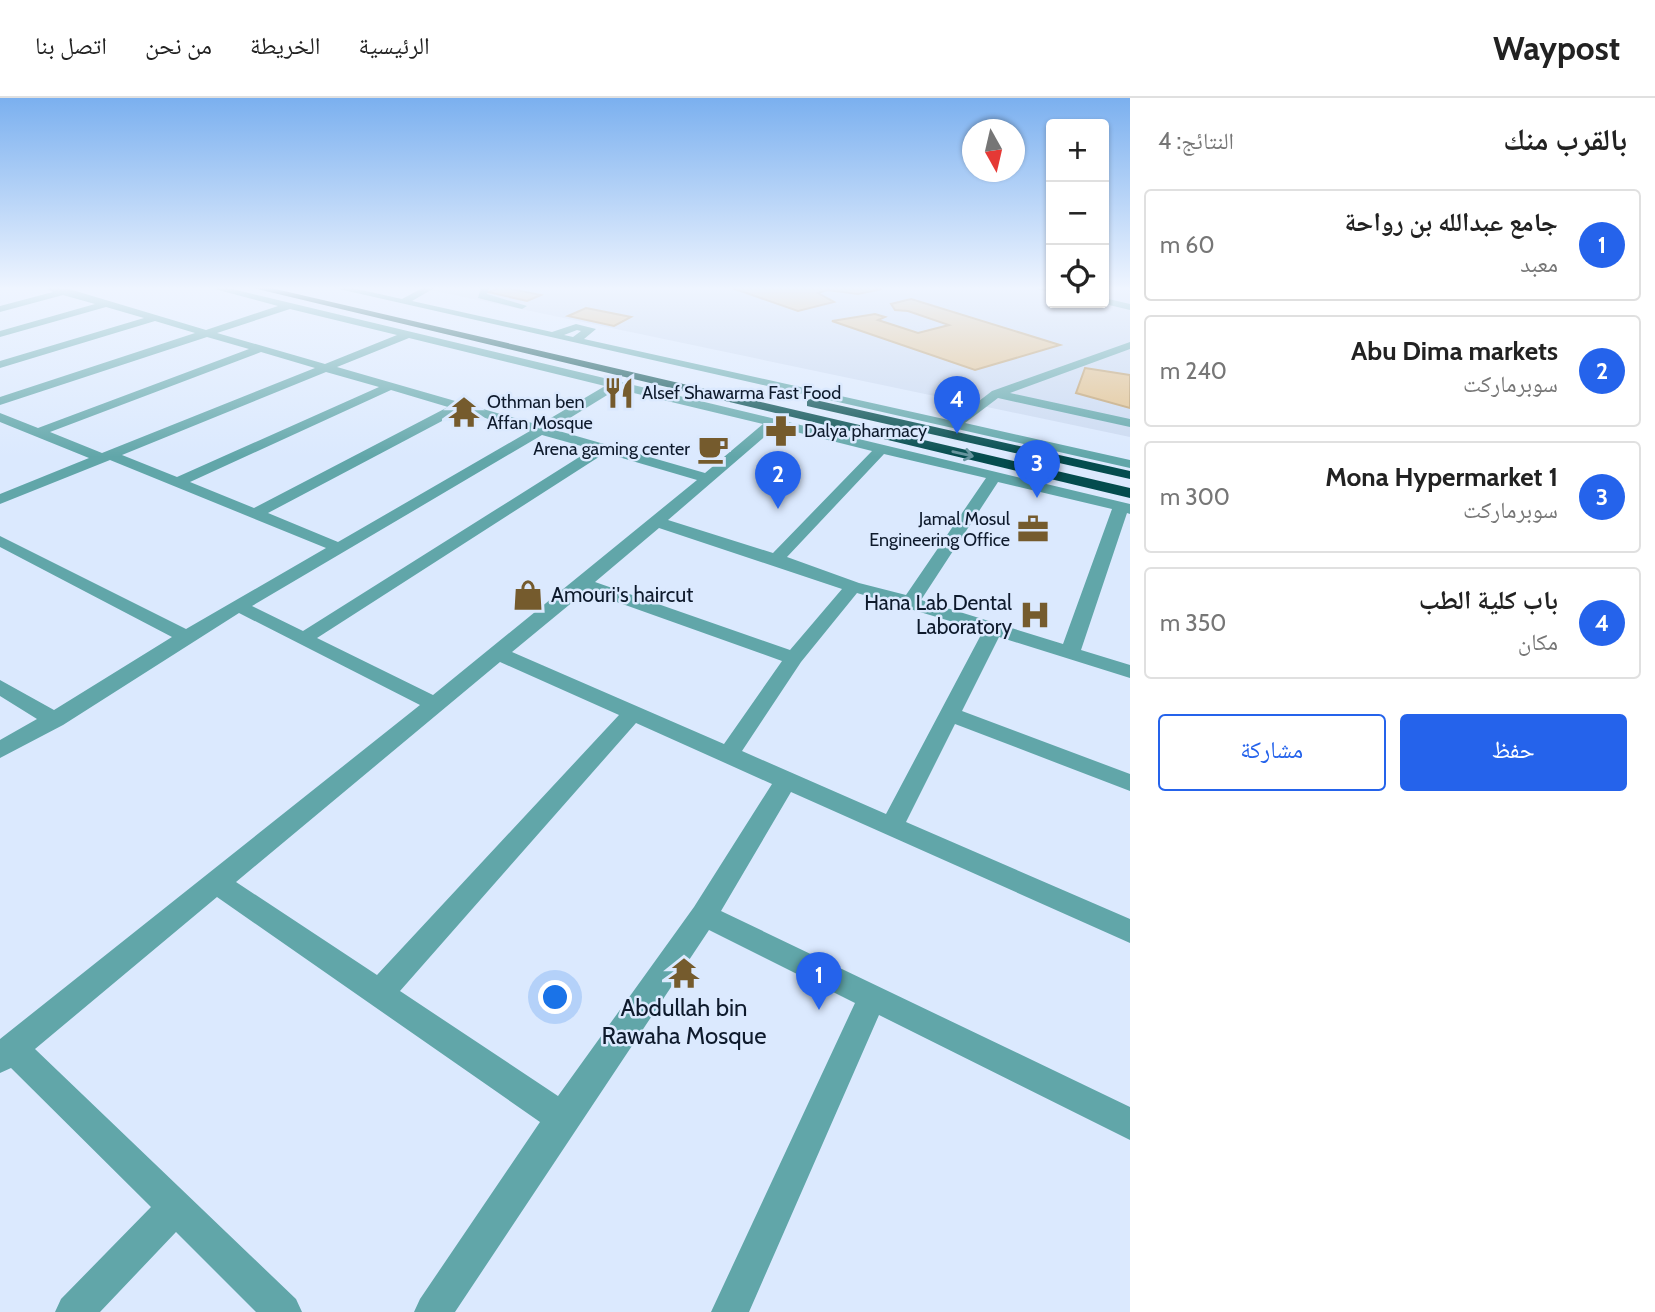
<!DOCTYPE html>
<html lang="ar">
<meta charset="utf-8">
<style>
body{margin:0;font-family:Cabin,"Noto Naskh Arabic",sans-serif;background:#f2f2f2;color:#222;direction:rtl}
.controls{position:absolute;right:21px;top:21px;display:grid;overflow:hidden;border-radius:7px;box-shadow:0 2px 5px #0004}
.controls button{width:63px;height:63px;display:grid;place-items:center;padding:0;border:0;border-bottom:2px solid #e0e0e0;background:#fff;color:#222;font:35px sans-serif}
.compass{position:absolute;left:962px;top:21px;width:63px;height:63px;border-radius:50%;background:#fff;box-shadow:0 2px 5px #0004;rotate:172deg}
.you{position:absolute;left:556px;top:900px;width:24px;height:24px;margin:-18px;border:5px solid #fff;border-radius:50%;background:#1a73e8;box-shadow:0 0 0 10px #1a73e833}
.badge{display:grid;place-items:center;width:46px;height:46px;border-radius:50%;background:#2563eb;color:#fff;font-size:23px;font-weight:700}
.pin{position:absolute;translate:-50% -58px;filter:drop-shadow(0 2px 4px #0008)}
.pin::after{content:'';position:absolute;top:37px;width:24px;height:21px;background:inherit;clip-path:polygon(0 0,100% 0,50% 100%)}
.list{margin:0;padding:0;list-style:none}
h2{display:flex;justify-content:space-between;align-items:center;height:91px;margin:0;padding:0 28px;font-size:30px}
h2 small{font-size:23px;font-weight:400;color:#767676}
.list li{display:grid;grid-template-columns:46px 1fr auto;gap:21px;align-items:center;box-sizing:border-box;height:112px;margin:0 14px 14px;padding:0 14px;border:2px solid #e0e0e0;border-radius:7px}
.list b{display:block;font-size:26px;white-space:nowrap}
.list p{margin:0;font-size:23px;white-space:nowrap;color:#767676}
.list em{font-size:23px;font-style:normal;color:#767676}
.actions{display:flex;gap:14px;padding:21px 28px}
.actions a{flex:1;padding:16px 0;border:2px solid #2563eb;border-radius:7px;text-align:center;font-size:24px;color:#2563eb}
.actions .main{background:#2563eb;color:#fff}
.icon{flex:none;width:38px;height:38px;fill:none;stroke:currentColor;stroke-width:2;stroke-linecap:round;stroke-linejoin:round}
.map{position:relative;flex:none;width:1130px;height:1214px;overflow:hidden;direction:ltr}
header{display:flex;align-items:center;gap:42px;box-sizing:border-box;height:98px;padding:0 35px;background:#fff;border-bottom:2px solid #e0e0e0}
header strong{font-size:33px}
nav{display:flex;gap:38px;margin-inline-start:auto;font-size:24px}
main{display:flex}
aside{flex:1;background:#fff}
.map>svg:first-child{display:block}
.built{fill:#cbdaf1}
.building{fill:#e3c18b;stroke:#c09f6a;stroke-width:2}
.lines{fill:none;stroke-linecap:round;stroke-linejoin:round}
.minor{fill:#61a6a9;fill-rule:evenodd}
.highway{fill:#044c4e;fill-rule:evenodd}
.oneway{stroke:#65939d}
.labels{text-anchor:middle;stroke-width:5;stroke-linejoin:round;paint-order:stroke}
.far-poi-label{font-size:18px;fill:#0e1a2c;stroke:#dbe9fe;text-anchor:start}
.poi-label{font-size:21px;fill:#0e1a2c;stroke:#dbe9fe;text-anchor:start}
.near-poi-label{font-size:24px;fill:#0e1a2c;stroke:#dbe9fe}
</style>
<header>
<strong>Waypost</strong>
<nav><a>الرئيسية</a><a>الخريطة</a><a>من نحن</a><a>اتصل بنا</a></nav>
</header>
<main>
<aside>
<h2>بالقرب منك<small>النتائج: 4</small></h2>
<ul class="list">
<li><span class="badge">1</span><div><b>جامع عبدالله بن رواحة</b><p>معبد</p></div><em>60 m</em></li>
<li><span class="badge">2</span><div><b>Abu Dima markets</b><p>سوبرماركت</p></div><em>240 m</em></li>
<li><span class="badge">3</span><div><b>Mona Hypermarket 1</b><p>سوبرماركت</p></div><em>300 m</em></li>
<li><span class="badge">4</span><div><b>باب كلية الطب</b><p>مكان</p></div><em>350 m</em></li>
</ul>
<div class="actions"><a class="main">حفظ</a><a>مشاركة</a></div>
</aside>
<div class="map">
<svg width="1130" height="1214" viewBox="0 0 1130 1214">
<rect width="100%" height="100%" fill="#dbe9fe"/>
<!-- built -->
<path class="built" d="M416 189H1051V205H1104V189H1130V339Z"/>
<!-- building -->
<g class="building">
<path d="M502 189 541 197 527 203 488 194Z"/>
<path d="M729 189H874L882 191 858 196 827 192 818 195 834 204 798 213Z"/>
<path d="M911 201 1060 247 975 272 832 223 875 216 885 219 878 222 918 235 949 227 908 213 895 212 891 206Z"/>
<path d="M586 210 631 219 614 228 568 218Z"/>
<path d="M1085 270 1130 277V310L1076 295Z"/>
</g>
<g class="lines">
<!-- minor -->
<g class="minor">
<path d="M43 189 69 191 206 232 278 208 207 189H224L1130 406V416L1127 415 1081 552 1130 567V580L999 539 962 613 1130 676V693L955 626 906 724 1130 821V845L791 694 721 813 1130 1009V1042L879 917 749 1214H711L855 905 709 832 455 1214H414L420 1201 540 1024 217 799 35 951 296 1201 302 1214H256L176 1134 100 1214H55L61 1201 151 1109 11 970 0 975V941L420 607 239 515 63 627 0 660V642L37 621 0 598V582L54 612 172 539 0 449V438L186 531 326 450 110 362 0 406V396L89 360 0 324V315L38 330 249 251 207 239 0 307V299L195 235 155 223 0 270V263L144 220 106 209 0 239V233L95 206 63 197 0 214V208L53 194ZM290 211 397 237 325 266 217 235ZM409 240 605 288 539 327 337 269ZM261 254 315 270 102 355 50 334ZM326 274 379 289 177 379 122 357ZM617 291 763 326 705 375 552 331ZM391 292 448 309 254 410 190 384ZM461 313 530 333 338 444 268 415ZM776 329 872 353 773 455 668 422ZM542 337 592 351 303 533 252 508ZM605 355 697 382 433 597 317 540ZM884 356 986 380 906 497 859 485 787 459ZM998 384 1112 411 1063 546 921 502ZM659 430 842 491 790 552 595 484ZM586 493 782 563 724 646 512 554ZM857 495 983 533 886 716 742 653 801 564ZM500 564 619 617 377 877 236 784ZM636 625 772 686 694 809 558 998 400 893Z"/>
<path d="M330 189H348L402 201 424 189H436L412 203 552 234 576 226 596 231 584 241 953 323 992 293 1130 244V251L1010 295 1130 321V329L998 300 965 325 1130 362V370ZM577 232 581 233 573 239 564 237Z"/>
<path d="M481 189H490L487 196 527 208 522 211 478 200Z"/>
<path d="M1035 189H1051V195L1036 191Z"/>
<path d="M1104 200 1130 206V212L1101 205Z"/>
</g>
<!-- highway -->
<g class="highway">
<path d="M249 189H267L1130 390V400Z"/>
<path d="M811 301 1130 373V381L807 308V302Z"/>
</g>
</g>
<!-- one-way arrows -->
<defs><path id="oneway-shaft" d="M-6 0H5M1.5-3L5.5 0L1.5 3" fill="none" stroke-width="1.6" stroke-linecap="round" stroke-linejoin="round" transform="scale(1.75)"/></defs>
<use class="oneway" href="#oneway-shaft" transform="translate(963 356) rotate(13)"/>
<!-- sky -->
<linearGradient id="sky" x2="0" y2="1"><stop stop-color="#7bb0ef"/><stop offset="0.53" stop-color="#eff5ff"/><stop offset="1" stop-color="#eff5ff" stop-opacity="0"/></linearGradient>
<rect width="1130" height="359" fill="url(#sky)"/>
<!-- icons -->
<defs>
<symbol id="restaurant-bare" viewBox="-9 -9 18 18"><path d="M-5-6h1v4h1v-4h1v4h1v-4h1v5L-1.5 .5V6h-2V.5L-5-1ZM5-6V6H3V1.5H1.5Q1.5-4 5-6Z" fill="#755b2d" stroke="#dbe9fe" stroke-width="2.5" paint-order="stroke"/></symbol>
<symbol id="temple-bare" viewBox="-9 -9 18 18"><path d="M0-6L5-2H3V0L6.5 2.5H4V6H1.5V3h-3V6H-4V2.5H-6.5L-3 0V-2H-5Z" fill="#755b2d" stroke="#dbe9fe" stroke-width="2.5" paint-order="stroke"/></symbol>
<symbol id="pharmacy-bare" viewBox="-9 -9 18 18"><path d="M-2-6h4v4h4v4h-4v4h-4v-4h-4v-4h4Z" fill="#755b2d" stroke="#dbe9fe" stroke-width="2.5" paint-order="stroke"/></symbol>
<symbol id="cafe-bare" viewBox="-9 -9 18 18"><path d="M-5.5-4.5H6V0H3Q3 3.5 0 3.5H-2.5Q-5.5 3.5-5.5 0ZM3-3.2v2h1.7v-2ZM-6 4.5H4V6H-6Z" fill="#755b2d" stroke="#dbe9fe" stroke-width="2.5" paint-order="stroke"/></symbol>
<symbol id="office-bare" viewBox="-9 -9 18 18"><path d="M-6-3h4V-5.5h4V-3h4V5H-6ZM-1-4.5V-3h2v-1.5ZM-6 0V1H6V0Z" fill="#755b2d" stroke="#dbe9fe" stroke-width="2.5" paint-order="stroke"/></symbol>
<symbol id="shop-bare" viewBox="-9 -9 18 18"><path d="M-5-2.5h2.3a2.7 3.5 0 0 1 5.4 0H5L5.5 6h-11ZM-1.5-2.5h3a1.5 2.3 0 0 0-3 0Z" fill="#755b2d" stroke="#dbe9fe" stroke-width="2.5" paint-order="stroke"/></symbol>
<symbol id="hospital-bare" viewBox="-9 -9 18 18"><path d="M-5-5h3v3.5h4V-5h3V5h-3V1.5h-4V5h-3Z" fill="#755b2d" stroke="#dbe9fe" stroke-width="2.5" paint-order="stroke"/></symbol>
</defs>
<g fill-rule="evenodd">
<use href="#restaurant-bare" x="597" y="273" width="44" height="44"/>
<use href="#temple-bare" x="442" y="292" width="44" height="44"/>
<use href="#pharmacy-bare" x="759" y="311" width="44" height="44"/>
<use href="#cafe-bare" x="691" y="329" width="44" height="44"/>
<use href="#office-bare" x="1011" y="409" width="44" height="44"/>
<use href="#shop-bare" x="506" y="475" width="44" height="44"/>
<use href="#hospital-bare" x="1013" y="495" width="44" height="44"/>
<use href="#temple-bare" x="662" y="853" width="44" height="44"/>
</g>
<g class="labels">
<!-- far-poi labels -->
<g class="far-poi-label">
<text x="642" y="301">Alsef Shawarma Fast Food</text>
<text x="487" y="310">Othman ben<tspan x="487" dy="21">Affan Mosque</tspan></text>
<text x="804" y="339">Dalya pharmacy</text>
<text x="690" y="357" text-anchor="end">Arena gaming center</text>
<text x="1010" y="427" text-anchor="end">Jamal Mosul<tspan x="1010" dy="21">Engineering Office</tspan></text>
</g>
<!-- poi labels -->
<g class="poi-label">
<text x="551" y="504">Amouri's haircut</text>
<text x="1012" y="512" text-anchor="end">Hana Lab Dental<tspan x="1012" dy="24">Laboratory</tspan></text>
</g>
<!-- near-poi labels -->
<g class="near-poi-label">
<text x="684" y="918">Abdullah bin<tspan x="684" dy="28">Rawaha Mosque</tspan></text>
</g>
</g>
</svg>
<div class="controls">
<button>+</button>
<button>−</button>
<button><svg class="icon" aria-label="locate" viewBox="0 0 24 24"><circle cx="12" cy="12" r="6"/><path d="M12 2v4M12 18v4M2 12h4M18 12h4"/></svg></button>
</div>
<svg class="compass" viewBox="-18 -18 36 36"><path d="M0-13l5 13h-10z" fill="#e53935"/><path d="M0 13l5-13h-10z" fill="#767676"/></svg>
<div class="you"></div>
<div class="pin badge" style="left:819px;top:912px">1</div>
<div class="pin badge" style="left:778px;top:411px">2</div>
<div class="pin badge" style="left:1037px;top:400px">3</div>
<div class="pin badge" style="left:957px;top:336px">4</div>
</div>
</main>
